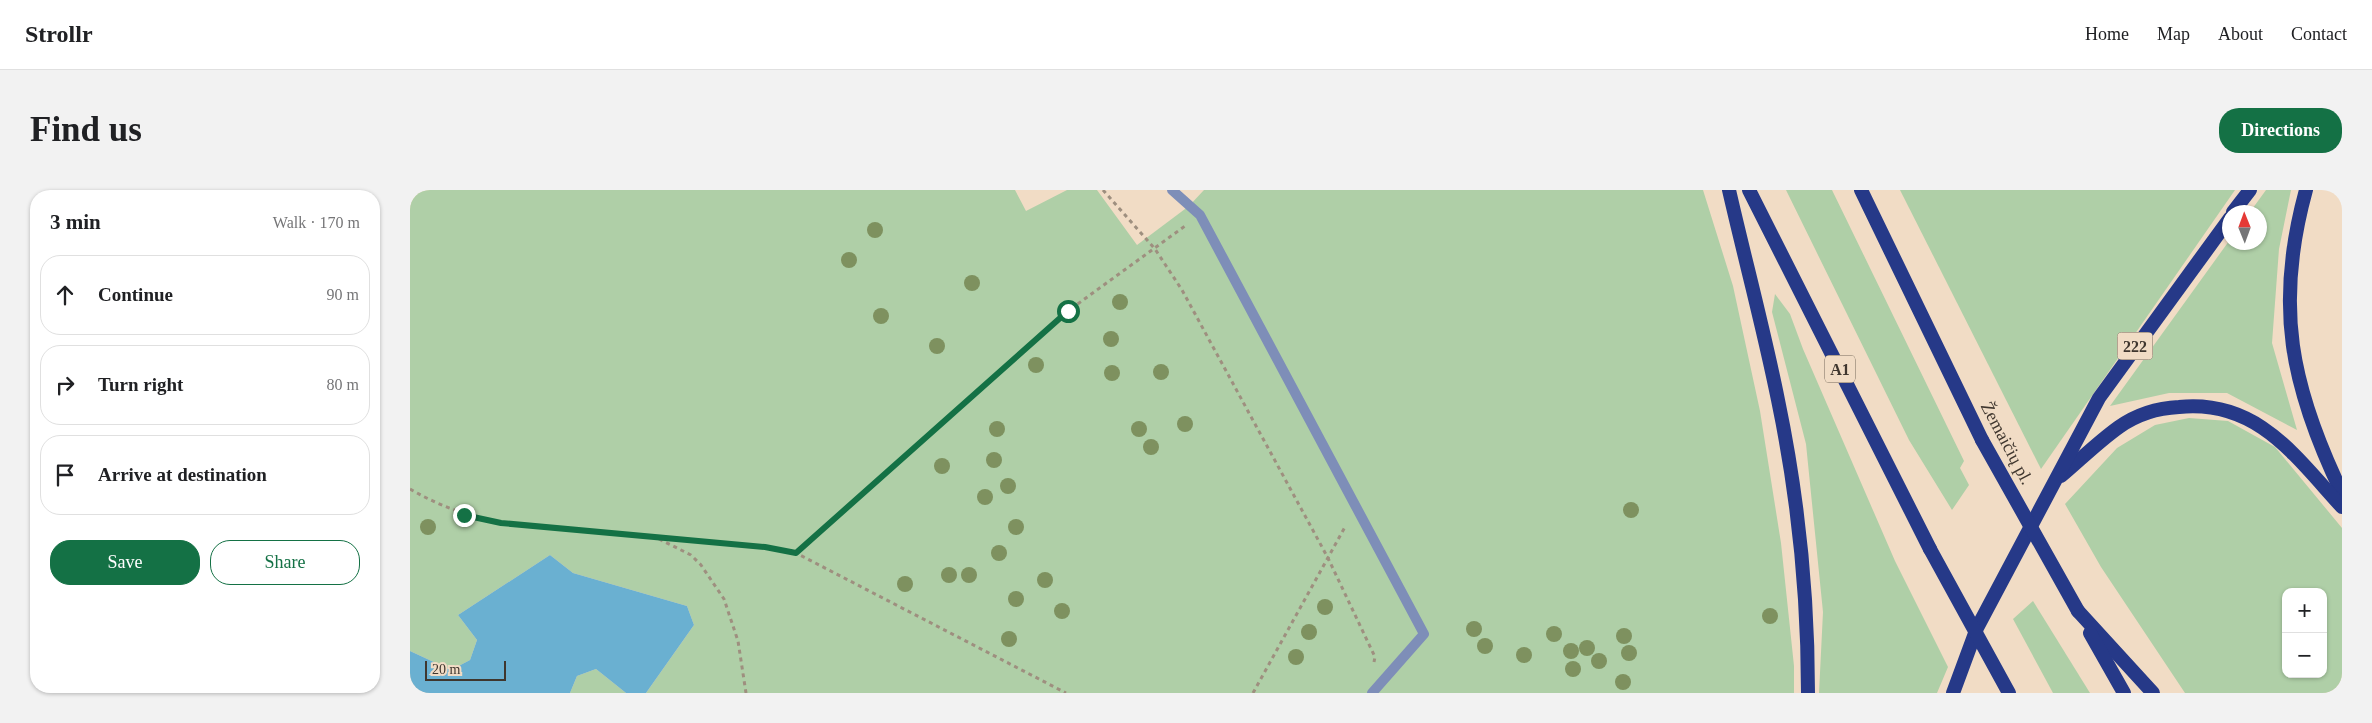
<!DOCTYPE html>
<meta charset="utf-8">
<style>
body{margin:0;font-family:Georgia,serif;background:#f2f2f2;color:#202124}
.controls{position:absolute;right:15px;bottom:15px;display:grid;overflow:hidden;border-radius:10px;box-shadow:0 1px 4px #0004}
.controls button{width:45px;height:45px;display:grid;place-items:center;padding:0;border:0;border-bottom:1px solid #e0e0e0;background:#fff;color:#202124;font:25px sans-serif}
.compass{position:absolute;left:1812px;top:15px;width:45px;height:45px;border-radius:50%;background:#fff;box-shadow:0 1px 4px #0004;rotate:359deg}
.scale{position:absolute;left:15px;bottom:12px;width:81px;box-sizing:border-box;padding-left:5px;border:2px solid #3f362e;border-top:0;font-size:14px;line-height:18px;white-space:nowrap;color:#3f362e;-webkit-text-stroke:4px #f1dcc5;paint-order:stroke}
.stop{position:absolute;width:15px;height:15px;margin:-11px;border:4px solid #147145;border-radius:50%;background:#fff}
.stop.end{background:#147145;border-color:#fff;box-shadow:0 1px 5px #0008}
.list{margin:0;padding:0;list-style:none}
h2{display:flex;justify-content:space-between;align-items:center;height:65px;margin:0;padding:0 20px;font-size:21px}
h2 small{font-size:16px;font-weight:400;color:#757577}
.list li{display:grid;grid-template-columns:32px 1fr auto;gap:15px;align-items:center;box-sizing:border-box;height:80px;margin:0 10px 10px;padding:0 10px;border:1px solid #e0e0e0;border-radius:20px}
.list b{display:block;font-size:19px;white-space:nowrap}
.list em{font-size:16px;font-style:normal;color:#757577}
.actions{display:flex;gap:10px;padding:15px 20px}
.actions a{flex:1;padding:11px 0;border:1px solid #147145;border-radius:20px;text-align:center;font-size:18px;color:#147145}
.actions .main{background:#147145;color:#fff}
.icon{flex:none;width:28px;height:28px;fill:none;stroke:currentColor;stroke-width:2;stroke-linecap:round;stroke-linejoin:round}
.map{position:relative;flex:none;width:1932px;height:503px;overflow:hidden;border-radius:20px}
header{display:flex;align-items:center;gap:30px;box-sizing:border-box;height:70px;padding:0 25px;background:#fff;border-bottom:1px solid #e0e0e0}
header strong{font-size:24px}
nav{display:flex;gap:28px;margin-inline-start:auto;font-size:18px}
.intro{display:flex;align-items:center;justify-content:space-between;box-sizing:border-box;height:120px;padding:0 30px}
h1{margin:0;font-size:35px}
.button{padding:12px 22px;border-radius:20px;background:#147145;color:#fff;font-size:18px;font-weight:700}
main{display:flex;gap:30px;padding:0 30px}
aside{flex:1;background:#fff;border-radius:20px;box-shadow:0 1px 4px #0004}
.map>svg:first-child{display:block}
.green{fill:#afcfa7;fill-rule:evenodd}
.water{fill:#6ab0d1}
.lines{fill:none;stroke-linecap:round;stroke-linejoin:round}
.path{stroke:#9e8f7f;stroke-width:3;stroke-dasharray:4 4;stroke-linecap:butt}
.pedestrian{stroke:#7e8eb8;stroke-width:10}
.trunk{stroke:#263988;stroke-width:14}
.trunk-bridge{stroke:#263988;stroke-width:14}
.tree{fill:#7e915f}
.route{stroke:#147145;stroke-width:6}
.labels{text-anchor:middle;stroke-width:4;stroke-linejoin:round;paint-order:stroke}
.shield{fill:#f1dcc5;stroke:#74685b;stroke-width:1}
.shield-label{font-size:16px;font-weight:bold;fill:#3f362e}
.street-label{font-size:18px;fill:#3f362e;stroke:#f1dcc5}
</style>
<header>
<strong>Strollr</strong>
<nav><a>Home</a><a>Map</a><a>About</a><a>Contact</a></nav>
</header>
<div class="intro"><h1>Find us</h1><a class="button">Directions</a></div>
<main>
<aside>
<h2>3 min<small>Walk · 170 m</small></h2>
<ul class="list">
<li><svg class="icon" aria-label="ahead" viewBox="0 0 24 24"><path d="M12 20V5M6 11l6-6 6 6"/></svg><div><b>Continue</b></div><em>90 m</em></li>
<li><svg class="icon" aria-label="right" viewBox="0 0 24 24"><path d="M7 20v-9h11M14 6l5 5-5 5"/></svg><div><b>Turn right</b></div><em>80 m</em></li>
<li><svg class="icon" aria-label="arrive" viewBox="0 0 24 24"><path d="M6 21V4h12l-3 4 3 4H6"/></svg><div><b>Arrive at destination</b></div></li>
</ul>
<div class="actions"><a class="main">Save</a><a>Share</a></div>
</aside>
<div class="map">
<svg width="1932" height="503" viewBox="0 0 1932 503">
<rect width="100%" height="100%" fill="#f1dcc5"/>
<!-- green -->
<g class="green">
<path d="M0 0H605L616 21 657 0H687L727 55 779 16 794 0H1293L1323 96 1350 221 1371 353 1384 476V503H236L284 435 277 416 163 383 140 365 48 425 67 450 60 470 41 480 0 461Z"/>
<path d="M1376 0H1422L1554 271 1550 278 1559 295 1542 320 1499 250Z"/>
<path d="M1490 0H1825L1631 279Z"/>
<path d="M1856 0H1881L1869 59 1862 153 1887 240 1817 203H1759L1700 216 1819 51 1820 52H1850V22H1840Z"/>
<path d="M1365 104 1380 124 1393 159 1485 371 1538 477 1527 503H1409L1413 422 1396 254 1362 122Z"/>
<path d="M1779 228 1818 231 1865 257 1932 338V503H1775L1691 377 1655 314 1707 258 1745 235ZM1876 402H1913V484H1876Z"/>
<path d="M1623 411 1680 503H1643L1603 429Z"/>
<path d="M186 479 216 503H160L167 486Z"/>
</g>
<!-- water -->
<path class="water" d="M140 365 163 383 277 416 284 435 236 503H216L186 479 167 486 160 503H0V461L41 480 60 470 67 450 48 425Z"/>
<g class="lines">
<!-- path -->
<g class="path">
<path d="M693 0 745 59 772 100 918 368 965 467 964 472"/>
<path d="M0 299C29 316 58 326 91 333L355 357 386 363 656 503"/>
<path d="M249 349 281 365 291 375 314 409 328 451 336 503"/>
<path d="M386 363 658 121 775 36"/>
<path d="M843 503 935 337"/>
</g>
<!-- pedestrian -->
<path class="pedestrian" d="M762 0 790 25 1014 444 962 503"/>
<!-- trunk -->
<g class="trunk">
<path d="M1319 0C1335 70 1354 140 1368 210 1388 306 1398 405 1398 503"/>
<path d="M1339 0 1520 359"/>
<path d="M1451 0 1572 250"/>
<path d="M1896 0C1864 116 1881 197 1932 303"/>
<path d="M1823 22 1840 0"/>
<path d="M1651 286C1670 270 1688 252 1709 237 1726 225 1748 218 1769 217 1847 209 1885 266 1932 317"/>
<path d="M1668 421 1743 503"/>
<path d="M1680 443 1714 503"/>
<path d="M1543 503 1567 438 1689 208 1820 28"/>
</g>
<!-- trunk-bridge -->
<g class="trunk-bridge">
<path d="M1572 250 1668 421"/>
<path d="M1520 359 1599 503"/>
</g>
</g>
<!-- trees -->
<g class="tree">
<circle cx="465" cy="40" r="8"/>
<circle cx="439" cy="70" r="8"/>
<circle cx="562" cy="93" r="8"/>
<circle cx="710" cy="112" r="8"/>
<circle cx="471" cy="126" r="8"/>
<circle cx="701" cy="149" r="8"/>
<circle cx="527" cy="156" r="8"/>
<circle cx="626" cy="175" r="8"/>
<circle cx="751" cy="182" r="8"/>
<circle cx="702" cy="183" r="8"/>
<circle cx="775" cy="234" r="8"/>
<circle cx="587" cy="239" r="8"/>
<circle cx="729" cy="239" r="8"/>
<circle cx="741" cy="257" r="8"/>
<circle cx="584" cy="270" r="8"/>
<circle cx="532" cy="276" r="8"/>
<circle cx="598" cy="296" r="8"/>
<circle cx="575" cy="307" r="8"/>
<circle cx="1221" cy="320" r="8"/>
<circle cx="18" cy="337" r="8"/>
<circle cx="606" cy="337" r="8"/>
<circle cx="589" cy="363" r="8"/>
<circle cx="539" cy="385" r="8"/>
<circle cx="559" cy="385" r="8"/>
<circle cx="635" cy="390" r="8"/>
<circle cx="495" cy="394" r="8"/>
<circle cx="606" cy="409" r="8"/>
<circle cx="915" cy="417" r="8"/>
<circle cx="652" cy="421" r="8"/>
<circle cx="1360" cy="426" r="8"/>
<circle cx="1064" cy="439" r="8"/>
<circle cx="899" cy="442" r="8"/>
<circle cx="1144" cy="444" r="8"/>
<circle cx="1214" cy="446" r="8"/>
<circle cx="599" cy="449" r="8"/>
<circle cx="1075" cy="456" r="8"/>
<circle cx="1177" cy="458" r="8"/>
<circle cx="1161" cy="461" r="8"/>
<circle cx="1219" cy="463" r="8"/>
<circle cx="1114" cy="465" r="8"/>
<circle cx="886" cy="467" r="8"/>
<circle cx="1189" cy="471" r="8"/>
<circle cx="1163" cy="479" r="8"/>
<circle cx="1213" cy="492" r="8"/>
</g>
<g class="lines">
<!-- route -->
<path class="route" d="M54 325 91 333 355 357 386 363 658 121"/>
</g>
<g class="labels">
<!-- shield labels -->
<g class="shield">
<rect x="1707.5" y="142.5" width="35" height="27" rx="4"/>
<rect x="1415" y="165.5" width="30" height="27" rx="4"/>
</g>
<g class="shield-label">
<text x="1725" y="162">222</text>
<text x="1430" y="185">A1</text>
</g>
<!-- street labels -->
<g class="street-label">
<text transform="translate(1597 253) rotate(62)" y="6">Žemaičių pl.</text>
</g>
</g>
</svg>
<div class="controls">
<button>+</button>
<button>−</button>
</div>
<svg class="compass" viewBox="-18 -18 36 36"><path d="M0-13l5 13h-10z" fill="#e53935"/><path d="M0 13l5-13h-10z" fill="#757577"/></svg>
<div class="scale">20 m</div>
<div class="stop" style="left:658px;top:121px"></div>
<div class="stop end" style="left:54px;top:325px"></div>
</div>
</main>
